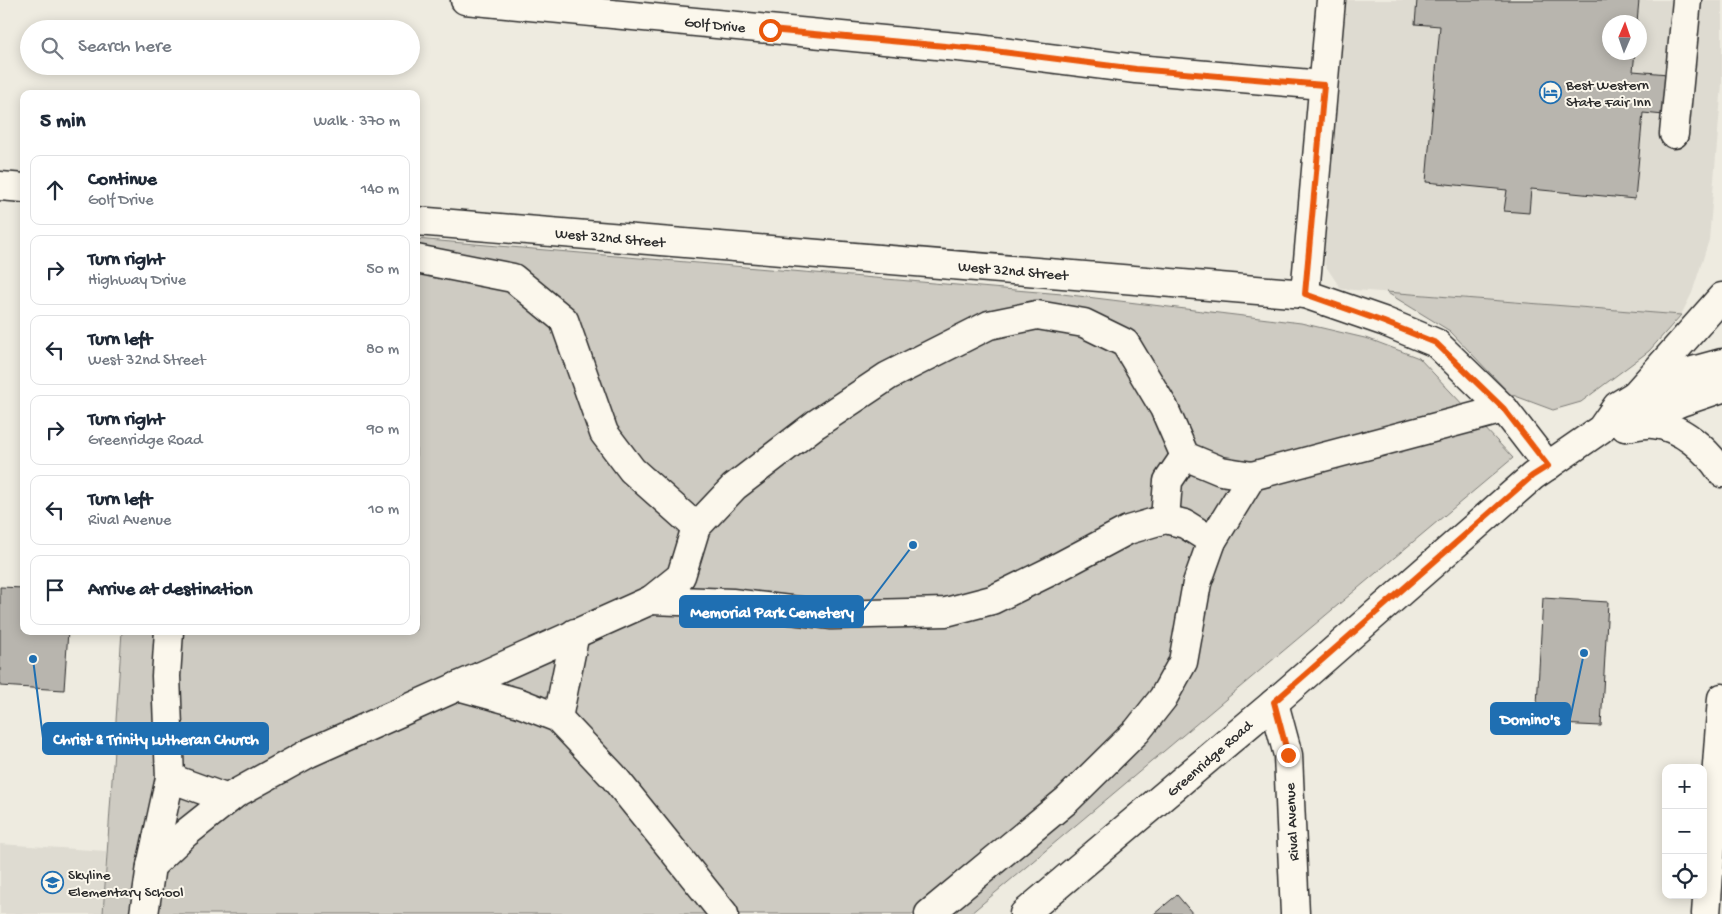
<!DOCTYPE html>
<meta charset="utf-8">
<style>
body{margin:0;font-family:"Gochi Hand",sans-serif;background:#f6f6f7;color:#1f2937}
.controls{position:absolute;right:15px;bottom:15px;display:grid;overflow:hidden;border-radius:10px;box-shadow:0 2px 12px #0003}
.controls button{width:45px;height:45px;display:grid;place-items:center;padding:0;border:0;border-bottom:1px solid #e0e1e3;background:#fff;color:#1f2937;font:25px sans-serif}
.compass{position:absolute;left:1602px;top:15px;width:45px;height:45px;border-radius:50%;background:#fff;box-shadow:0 2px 12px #0003;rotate:2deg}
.stop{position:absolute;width:15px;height:15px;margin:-11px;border:4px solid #ea580c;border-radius:50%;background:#fff}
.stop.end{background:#ea580c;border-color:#fff;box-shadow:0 1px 5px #0008}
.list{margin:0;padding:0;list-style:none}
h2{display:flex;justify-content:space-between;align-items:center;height:65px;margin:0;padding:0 20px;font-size:21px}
h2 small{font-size:16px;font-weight:400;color:#747a83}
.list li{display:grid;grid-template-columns:32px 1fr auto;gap:15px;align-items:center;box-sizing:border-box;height:70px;margin:0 10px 10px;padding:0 10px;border:1px solid #e0e1e3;border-radius:10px}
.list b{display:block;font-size:19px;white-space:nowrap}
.list p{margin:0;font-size:16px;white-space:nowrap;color:#747a83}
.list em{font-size:16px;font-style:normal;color:#747a83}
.icon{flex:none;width:28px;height:28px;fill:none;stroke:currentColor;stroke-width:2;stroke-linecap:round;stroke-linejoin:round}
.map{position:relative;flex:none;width:1722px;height:914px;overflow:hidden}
.search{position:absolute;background:#fff;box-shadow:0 2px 12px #0003;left:20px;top:20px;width:400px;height:55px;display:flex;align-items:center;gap:12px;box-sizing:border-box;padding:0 18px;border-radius:28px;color:#747a83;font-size:19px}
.panel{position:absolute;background:#fff;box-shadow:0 2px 12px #0003;left:20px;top:90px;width:400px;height:545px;border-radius:10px}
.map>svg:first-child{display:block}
.built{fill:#dedbd1;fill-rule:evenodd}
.green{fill:#cecbc2;stroke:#7c7b76}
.building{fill:#b8b5ae;stroke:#2b2b2b}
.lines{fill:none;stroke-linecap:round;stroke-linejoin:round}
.minor-casing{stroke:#2b2b2b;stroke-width:31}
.major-casing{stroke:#2b2b2b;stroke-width:31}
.highway-casing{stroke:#2b2b2b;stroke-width:31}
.minor{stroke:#fbf7ec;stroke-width:28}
.major{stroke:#fbf7ec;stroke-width:28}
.highway{stroke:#fbf7ec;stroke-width:28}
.route{stroke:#ea580c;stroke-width:6}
.labels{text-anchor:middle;stroke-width:4;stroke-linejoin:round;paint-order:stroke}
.street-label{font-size:15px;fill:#2b2b2b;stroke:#fbf7ec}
.poi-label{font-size:15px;fill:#2b2b2b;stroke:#fbf7ec;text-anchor:start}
.leader{fill:none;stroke:#1f6fb2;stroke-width:2}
.callout-dot{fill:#1f6fb2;stroke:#fbf7ec;stroke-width:2}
.callout{fill:#1f6fb2;stroke:#1f6fb2;stroke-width:2}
.callout-label{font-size:16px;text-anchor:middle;font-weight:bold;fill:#fff}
</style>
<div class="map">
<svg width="1722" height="914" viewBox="0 0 1722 914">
<rect width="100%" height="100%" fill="#eeebe0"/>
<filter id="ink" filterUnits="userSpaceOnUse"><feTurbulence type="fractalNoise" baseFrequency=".02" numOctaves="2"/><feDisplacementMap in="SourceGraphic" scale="10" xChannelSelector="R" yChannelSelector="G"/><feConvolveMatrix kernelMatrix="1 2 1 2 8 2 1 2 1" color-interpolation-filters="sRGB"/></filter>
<g filter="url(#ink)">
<!-- built -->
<g class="built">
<path d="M1346 0H1722V84L1709 240 1692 293 1681 315 1341 289 1325 265V229ZM1610 22H1640V52H1610Z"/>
<path d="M0 844 106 851 103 914H0Z"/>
</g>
<!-- green -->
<g class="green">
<path d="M416 239 1062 294 1301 323 1369 339 1419 358 1513 458 970 914H103L122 631H416Z"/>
<path d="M1386 292 1681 315 1649 351 1581 402 1553 410 1510 394 1450 331Z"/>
</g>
<!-- building -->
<g class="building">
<path d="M1417 0H1639L1637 22H1610V52H1635L1633 71 1668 74 1664 115 1643 113 1635 199 1531 189 1529 213 1504 211 1507 190 1426 182 1440 26 1415 24Z"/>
<path d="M0 587 24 588V631H68L64 690 0 686Z"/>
<path d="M1543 598 1608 602 1601 726 1536 723Z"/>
<path d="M1177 895 1193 914H1154Z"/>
</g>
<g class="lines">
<defs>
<g id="minor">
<path d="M465 0 978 49 1136 69 1323 85"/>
<path d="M1674 134 1687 0"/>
<path d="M0 186 24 188"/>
<path d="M416 221 1305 294 1383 321 1436 343 1504 409 1548 466"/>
<path d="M416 259 513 278 564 320 604 433 632 470 696 527"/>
<path d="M1305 294 1331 0"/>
<path d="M1165 519 1168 481 1185 456"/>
<path d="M651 600 732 603 832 615 946 612 992 600 1049 572 1128 530 1165 519 1185 524 1212 541"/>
<path d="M458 686 520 703 558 718 613 776 724 914"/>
<path d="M1274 703 1288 755 1295 914"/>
<path d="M558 718 575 633"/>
<path d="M170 778 228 799"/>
<path d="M151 866 186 833 235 794 309 753 651 600 681 576 696 527 734 487 816 424 888 376 989 325 1037 315 1084 323 1125 343 1164 408 1185 456 1221 471 1252 476"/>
<path d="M144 914 151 866 170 778 166 676 169 631"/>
<path d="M929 914 1067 800 1137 731 1163 698 1183 662 1197 583 1212 541 1252 476 1504 409"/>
</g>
<g id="major">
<path d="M1625 427 1681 402 1722 388"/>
<path d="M1024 914 1274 703 1533 476 1601 429 1617 406 1635 395 1689 372 1722 363"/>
</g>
<g id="highway">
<path d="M1635 395 1722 297"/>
<path d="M1626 427C1634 426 1645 423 1653 424 1681 426 1708 451 1722 473"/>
<path d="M1706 914 1722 698"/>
</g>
</defs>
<!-- minor casing -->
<use href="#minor" class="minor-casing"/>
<!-- major casing -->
<use href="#major" class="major-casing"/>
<!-- highway casing -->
<use href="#highway" class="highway-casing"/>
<!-- minor -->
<use href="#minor" class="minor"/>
<!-- major -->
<use href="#major" class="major"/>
<!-- highway -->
<use href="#highway" class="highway"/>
</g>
</g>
<g class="lines" filter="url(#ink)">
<!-- route -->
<path class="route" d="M770 30 978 49 1136 69 1324 85 1305 294 1384 322 1436 343 1504 409 1548 466 1532 476 1274 702 1288 755"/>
</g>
<!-- icons -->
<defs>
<symbol id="hotel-ring" viewBox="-11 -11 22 22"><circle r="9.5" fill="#fbf7ec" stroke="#1f6fb2" stroke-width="1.5"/><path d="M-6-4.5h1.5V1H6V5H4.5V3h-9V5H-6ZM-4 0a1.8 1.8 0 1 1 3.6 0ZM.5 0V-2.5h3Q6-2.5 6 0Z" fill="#1f6fb2"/></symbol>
<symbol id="school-ring" viewBox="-11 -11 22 22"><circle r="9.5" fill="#fbf7ec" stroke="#1f6fb2" stroke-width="1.5"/><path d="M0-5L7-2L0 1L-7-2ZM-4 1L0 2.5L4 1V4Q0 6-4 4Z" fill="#1f6fb2"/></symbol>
</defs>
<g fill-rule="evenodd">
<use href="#hotel-ring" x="1538" y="80" width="25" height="25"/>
<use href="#school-ring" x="40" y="870" width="25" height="25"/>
</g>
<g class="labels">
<!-- street labels -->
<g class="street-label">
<text transform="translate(715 24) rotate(6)" y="5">Golf Drive</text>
<text transform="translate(610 237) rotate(5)" y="5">West 32nd Street</text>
<text transform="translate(1013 270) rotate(5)" y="5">West 32nd Street</text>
<text transform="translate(1209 758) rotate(-41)" y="5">Greenridge Road</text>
<text transform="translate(1291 822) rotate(-93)" y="5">Rival Avenue</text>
</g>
<!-- poi labels -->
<g class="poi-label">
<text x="1566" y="89">Best Western<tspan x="1566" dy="17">State Fair Inn</tspan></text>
<text x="68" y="879">Skyline<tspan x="68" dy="17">Elementary School</tspan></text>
</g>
</g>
<!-- callouts -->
<path class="leader" d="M913 545L863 611M1584 653L1570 719M33 659L43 738"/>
<g class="callout-dot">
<circle cx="913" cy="545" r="5"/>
<circle cx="1584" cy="653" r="5"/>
<circle cx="33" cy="659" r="5"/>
</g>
<g class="callout">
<rect x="680" y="596" width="183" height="31" rx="5"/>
<rect x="1491" y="703" width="79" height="31" rx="5"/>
<rect x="43" y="723" width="225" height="31" rx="5"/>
</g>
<g class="callout-label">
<text x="772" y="617">Memorial Park Cemetery</text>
<text x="1530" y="724">Domino's</text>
<text x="156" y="744">Christ &amp; Trinity Lutheran Church</text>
</g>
</svg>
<div class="controls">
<button>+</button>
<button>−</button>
<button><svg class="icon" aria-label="locate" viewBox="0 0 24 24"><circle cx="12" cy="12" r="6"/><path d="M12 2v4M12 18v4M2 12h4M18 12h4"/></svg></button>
</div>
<svg class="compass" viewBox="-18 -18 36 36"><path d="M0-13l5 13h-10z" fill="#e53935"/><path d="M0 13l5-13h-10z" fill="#747a83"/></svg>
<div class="stop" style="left:770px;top:30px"></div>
<div class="stop end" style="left:1288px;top:755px"></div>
<div class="search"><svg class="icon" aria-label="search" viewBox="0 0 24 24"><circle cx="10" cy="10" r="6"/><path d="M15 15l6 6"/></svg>Search here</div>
<section class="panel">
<h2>5 min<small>Walk · 370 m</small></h2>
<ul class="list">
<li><svg class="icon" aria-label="ahead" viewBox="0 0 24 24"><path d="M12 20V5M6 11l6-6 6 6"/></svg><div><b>Continue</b><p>Golf Drive</p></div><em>140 m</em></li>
<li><svg class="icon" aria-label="right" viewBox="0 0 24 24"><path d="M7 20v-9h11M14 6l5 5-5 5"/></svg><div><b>Turn right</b><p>Highway Drive</p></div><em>50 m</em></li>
<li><svg class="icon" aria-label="left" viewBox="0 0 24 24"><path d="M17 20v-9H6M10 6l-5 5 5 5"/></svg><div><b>Turn left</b><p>West 32nd Street</p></div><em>80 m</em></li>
<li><svg class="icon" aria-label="right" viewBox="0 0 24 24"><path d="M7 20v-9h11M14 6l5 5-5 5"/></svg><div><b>Turn right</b><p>Greenridge Road</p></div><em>90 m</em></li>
<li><svg class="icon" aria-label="left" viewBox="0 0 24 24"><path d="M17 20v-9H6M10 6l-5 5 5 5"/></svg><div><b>Turn left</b><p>Rival Avenue</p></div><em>10 m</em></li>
<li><svg class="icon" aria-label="arrive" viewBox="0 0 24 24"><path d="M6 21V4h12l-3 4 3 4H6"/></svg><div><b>Arrive at destination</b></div></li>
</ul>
</section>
</div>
